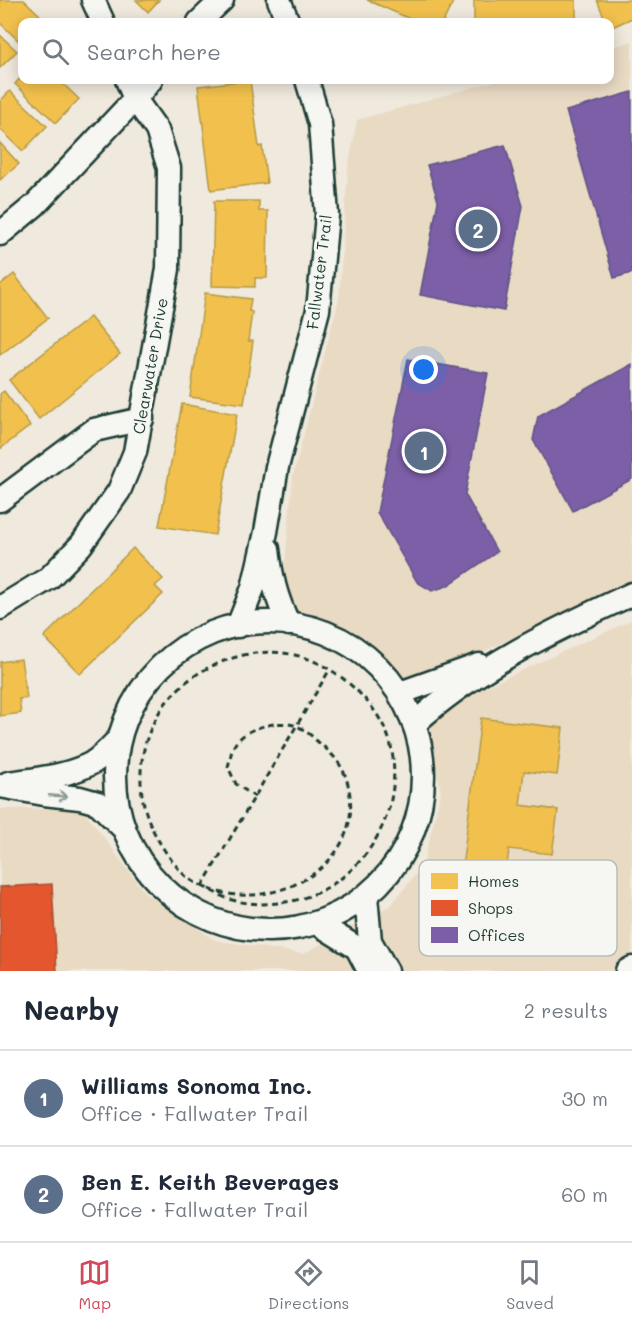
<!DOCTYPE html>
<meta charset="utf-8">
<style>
body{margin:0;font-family:Mali,sans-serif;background:#f2f2f3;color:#1f2937}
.you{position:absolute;left:424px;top:370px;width:21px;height:21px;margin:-15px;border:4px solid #fff;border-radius:50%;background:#1a73e8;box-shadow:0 0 0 9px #1a73e833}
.badge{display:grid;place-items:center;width:39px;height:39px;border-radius:50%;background:#d1495b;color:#fff;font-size:20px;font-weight:700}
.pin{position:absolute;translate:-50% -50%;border:3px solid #fff;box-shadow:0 2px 6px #0006}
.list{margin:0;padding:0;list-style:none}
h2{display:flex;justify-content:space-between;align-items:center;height:78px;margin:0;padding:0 24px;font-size:26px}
h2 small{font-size:20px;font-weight:400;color:#747a83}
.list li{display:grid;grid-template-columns:39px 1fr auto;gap:18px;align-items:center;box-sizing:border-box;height:96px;padding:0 24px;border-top:2px solid #e0e1e3}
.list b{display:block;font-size:22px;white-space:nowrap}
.list p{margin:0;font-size:20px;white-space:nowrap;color:#747a83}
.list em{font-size:20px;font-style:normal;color:#747a83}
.icon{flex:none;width:33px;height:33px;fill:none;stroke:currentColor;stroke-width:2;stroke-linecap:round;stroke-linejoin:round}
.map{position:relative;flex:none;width:632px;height:971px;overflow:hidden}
.search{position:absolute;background:#fff;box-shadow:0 3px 15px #0003;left:18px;right:18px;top:18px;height:66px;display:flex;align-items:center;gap:15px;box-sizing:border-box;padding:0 21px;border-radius:12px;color:#747a83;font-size:22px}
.sheet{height:270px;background:#fff}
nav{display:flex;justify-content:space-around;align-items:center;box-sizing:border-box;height:84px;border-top:2px solid #e0e1e3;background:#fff;font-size:16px;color:#747a83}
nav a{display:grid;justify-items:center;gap:3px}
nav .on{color:#d1495b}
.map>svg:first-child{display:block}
.built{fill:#e9dac4}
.homes{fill:#f2c14e;stroke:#b39946;stroke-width:1.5}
.shops{fill:#e4572e;stroke:#a94f30;stroke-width:1.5}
.offices{fill:#7b5ea7;stroke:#5f5484;stroke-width:1.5}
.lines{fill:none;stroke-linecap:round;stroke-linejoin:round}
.minor-casing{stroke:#1f3d34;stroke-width:27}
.path{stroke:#1f3d34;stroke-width:3;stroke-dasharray:6 4.5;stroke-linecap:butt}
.minor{stroke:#f6f6f2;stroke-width:22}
.oneway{stroke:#8a9a93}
.labels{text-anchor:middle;stroke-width:6;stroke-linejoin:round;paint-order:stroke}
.street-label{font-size:16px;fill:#1f3d34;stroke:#f6f6f2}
.key{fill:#f6f6f2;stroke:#b6beb9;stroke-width:1.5}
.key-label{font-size:16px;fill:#1f3d34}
</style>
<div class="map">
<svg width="632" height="971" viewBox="0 0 632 971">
<rect width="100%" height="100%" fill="#f0e9dd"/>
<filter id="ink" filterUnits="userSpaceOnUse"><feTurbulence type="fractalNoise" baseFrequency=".0167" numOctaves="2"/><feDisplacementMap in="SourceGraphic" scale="12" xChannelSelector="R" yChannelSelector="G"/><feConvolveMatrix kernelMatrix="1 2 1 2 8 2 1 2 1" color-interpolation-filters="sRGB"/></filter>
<g filter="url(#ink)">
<!-- built -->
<g class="built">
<path d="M632 41V580L410 687 364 637 289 608 284 574 293 476 339 298 348 169 357 120 499 80H610V48Z"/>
<path d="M632 620V971H0V809L82 808 145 893 215 940 303 954 391 905 423 865 441 792 426 714Z"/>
</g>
<!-- homes -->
<g class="homes">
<path d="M0 0H24L45 20 43 22H22V44L0 23Z"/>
<path d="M136 0H159L148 12Z"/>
<path d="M367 0H454L443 22H417Z"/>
<rect x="474" y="0" width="102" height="22"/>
<path d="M597 0H632V18L610 28V22H606Z"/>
<path d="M0 35 17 51 0 68Z"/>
<path d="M22 76V80H59L79 99 56 123 15 84Z"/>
<path d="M250 80 259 147 262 146 267 183 211 190 198 86Z"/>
<path d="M10 91 47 126 23 151 0 129V101Z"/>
<path d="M0 143 19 164 0 180Z"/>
<path d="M214 201H259V211H268L267 278H255V287L212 286Z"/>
<path d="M14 274 48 318 0 355V285Z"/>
<path d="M205 293 251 299 249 311 252 312 248 341H253L244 404 190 397Z"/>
<path d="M90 317 120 354 39 419 9 380Z"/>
<path d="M4 391 30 426 0 449V394Z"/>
<path d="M182 404 237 414 215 535 159 526Z"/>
<path d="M133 548 163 579 155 586 163 594 80 674 44 637Z"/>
<path d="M21 659 27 698 19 699 21 713 0 716V662Z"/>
<path d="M481 718 563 728 557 775 524 771 520 805 558 810 552 854 509 849 496 953 452 947Z"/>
</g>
<!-- shops -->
<path class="shops" d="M52 884 57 971H0V887Z"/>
<!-- offices -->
<g class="offices">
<path d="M632 92V273L614 278 566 111Z"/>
<path d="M505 145 523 206 504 311 420 295 438 201 427 165Z"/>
<path d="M408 359 488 373 465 494 497 552 447 586 432 591 417 582 377 512Z"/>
<path d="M632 364V479L573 511 533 440 538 416Z"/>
</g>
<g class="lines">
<defs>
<g id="minor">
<path d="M93 0 103 22"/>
<path d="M279 0 288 22"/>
<path d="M199 22 222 0"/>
<path d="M0 234 35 205 135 99 151 80"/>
<path d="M0 500 94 430 142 419"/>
<path d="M268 549C271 576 276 599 289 624"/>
<path d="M0 608 49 578 81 545 119 491 135 452 168 269 169 168 157 130 135 99 127 80"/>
<circle cx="269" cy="776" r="154"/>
<path d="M238 626 253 588 266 532 277 467 318 310 327 215 320 124 307 80"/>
<path d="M400 693 479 665"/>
<path d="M414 724C476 667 556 629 632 594"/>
<path d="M8 783C34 779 62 777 86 766 99 761 108 749 118 740"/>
<path d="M0 786 44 794 80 798 98 803 122 827"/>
<path d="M366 896 370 941 387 971"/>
<path d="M317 923 357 948 369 971"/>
<path d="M627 971 632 968"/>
</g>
</defs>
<!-- minor casing -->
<use href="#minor" class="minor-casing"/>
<!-- path -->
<g class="path">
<path d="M202 886C211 890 220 896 229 899 251 906 278 905 300 899 365 880 405 812 391 746 383 711 349 678 318 663 280 645 240 651 204 670 163 693 139 735 141 783 142 810 152 832 167 854 174 863 181 874 191 880 252 920 360 877 350 796 347 771 338 758 318 742 312 736 303 728 294 725 275 720 246 728 235 744 231 750 230 760 228 767L236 784 255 797"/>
<path d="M202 886 330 669"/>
</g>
<!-- minor -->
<use href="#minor" class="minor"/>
</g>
<!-- one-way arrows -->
<defs><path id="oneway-shaft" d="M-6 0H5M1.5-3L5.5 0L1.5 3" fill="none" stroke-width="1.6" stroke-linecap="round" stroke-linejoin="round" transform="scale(1.5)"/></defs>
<use class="oneway" href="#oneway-shaft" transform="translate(58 796) rotate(5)"/>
</g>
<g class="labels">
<!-- street labels -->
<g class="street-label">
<text transform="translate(319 272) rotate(-83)" y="6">Fallwater Trail</text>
<text transform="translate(150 366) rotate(-80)" y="6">Clearwater Drive</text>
</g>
</g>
<!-- legend -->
<rect x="419" y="860" width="198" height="96" rx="9" class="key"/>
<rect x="431" y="873" width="27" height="16" fill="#f2c14e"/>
<rect x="431" y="900" width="27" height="16" fill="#e4572e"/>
<rect x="431" y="927" width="27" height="16" fill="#7b5ea7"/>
<g class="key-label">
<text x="468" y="887">Homes</text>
<text x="468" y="914">Shops</text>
<text x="468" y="941">Offices</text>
</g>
</svg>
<div class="you"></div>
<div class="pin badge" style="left:424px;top:451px;background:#5c6f8a">1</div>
<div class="pin badge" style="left:478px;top:229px;background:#5c6f8a">2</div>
<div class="search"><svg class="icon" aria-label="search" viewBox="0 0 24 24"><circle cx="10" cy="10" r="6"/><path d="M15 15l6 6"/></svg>Search here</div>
</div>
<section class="sheet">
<h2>Nearby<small>2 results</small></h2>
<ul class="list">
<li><span class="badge" style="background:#5c6f8a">1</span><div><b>Williams Sonoma Inc.</b><p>Office · Fallwater Trail</p></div><em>30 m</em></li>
<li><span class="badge" style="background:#5c6f8a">2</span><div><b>Ben E. Keith Beverages</b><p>Office · Fallwater Trail</p></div><em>60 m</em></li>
</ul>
</section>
<nav>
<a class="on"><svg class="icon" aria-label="map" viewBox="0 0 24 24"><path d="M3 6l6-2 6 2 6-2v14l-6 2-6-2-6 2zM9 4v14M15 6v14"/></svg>Map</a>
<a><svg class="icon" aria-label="directions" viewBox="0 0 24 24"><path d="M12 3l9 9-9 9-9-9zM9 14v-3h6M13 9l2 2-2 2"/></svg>Directions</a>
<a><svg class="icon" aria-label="saved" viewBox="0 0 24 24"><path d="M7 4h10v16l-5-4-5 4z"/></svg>Saved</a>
</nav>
